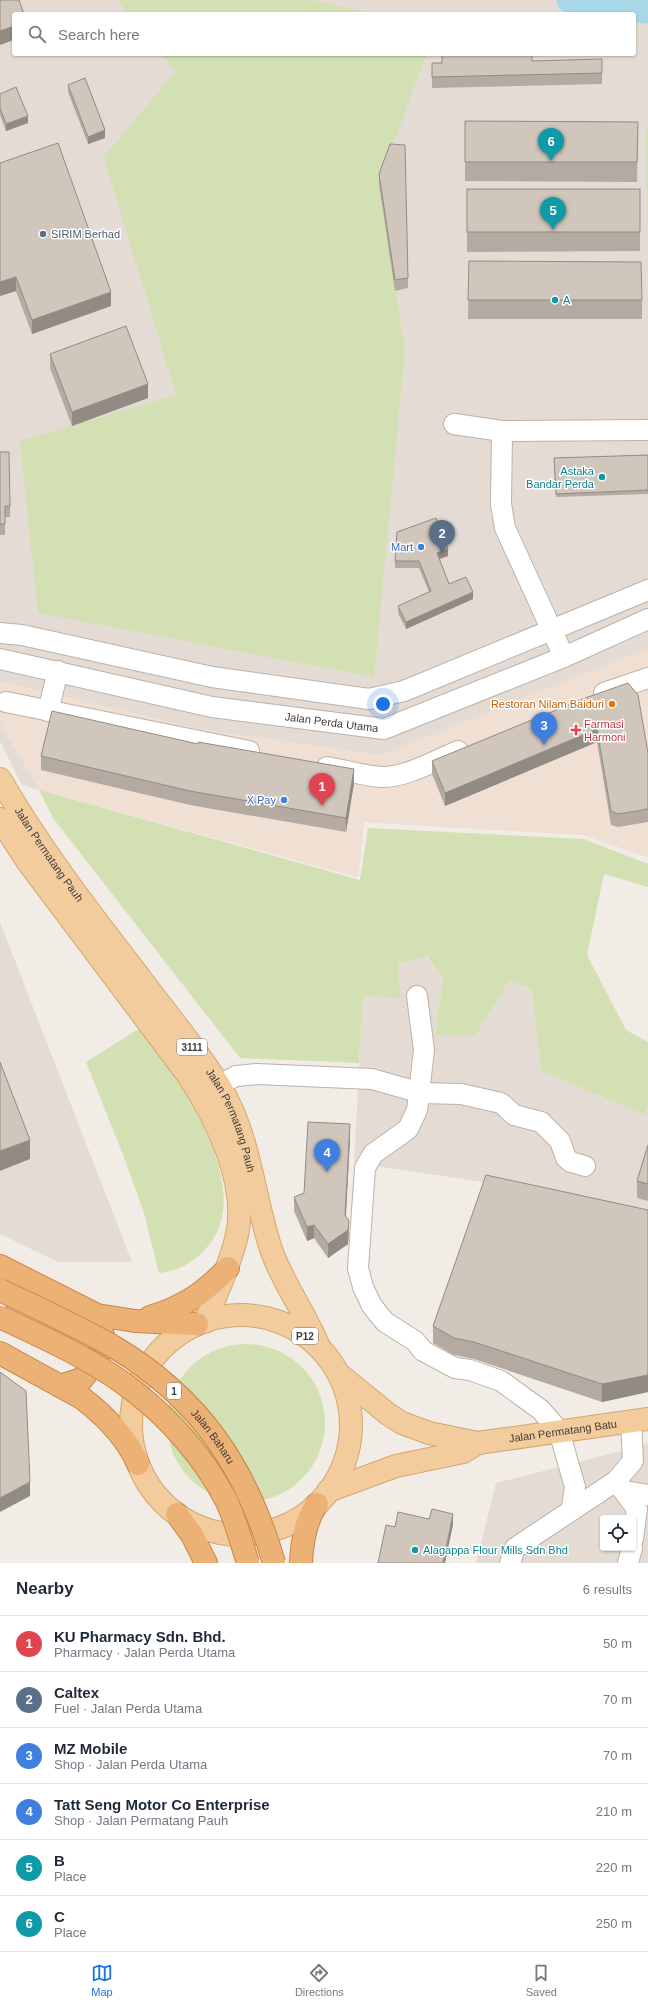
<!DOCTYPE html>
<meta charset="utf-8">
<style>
body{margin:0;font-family:Arial,sans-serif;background:#f6f6f7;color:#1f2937}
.controls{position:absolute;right:12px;bottom:12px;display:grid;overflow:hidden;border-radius:4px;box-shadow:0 1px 3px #0004}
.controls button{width:36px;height:36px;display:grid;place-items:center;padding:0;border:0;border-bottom:1px solid #e0e1e3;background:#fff;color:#1f2937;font:20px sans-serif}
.you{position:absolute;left:383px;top:704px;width:14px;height:14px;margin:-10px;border:3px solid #fff;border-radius:50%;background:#1a73e8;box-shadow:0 0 0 6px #1a73e833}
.badge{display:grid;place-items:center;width:26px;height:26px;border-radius:50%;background:#1a73e8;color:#fff;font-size:13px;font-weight:700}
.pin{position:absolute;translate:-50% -33px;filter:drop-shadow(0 1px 2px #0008)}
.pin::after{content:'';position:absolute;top:21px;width:14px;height:12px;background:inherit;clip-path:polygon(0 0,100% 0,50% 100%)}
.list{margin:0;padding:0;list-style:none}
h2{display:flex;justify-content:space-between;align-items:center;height:52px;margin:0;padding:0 16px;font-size:17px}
h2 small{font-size:13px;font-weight:400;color:#747a83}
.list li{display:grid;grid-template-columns:26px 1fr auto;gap:12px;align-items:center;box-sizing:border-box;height:56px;padding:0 16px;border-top:1px solid #e0e1e3}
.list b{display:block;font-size:15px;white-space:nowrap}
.list p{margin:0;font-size:13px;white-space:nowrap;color:#747a83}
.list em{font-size:13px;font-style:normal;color:#747a83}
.icon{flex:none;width:22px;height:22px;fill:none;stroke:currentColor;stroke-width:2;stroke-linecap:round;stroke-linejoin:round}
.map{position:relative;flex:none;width:648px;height:1563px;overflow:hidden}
.search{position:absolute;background:#fff;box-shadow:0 1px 3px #0004;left:12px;right:12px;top:12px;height:44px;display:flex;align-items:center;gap:10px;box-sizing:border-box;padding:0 14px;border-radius:4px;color:#747a83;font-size:15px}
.sheet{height:388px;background:#fff}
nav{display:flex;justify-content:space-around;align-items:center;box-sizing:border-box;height:56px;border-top:1px solid #e0e1e3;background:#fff;font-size:11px;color:#747a83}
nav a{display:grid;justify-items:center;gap:2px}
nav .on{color:#1a73e8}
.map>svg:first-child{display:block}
.residential{fill:#e4dcd4;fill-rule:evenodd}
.commercial{fill:#f0dfd3}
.green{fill:#d3e0b3}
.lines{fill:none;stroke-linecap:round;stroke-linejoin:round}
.river{stroke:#a8d7e7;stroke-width:27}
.minor-casing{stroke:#bbb2a9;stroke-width:22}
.major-casing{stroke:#d5a670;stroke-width:24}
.highway-casing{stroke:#ca8446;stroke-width:24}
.minor{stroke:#fff;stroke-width:20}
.major{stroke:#f2cc9d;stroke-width:22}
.highway{stroke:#ecb175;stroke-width:22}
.highway-bridge-casing{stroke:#ca8446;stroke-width:24;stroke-linecap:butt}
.highway-bridge{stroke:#ecb175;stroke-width:22}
.wall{fill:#b4aaa2}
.shaded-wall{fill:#928b84}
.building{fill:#d1c6bc;stroke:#928b84}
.service-dot{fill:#5c6f8a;stroke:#fff;stroke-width:1.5}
.culture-dot{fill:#0f9aa8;stroke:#fff;stroke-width:1.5}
.shop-dot{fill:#3f7fe0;stroke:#fff;stroke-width:1.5}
.food-dot{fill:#e8710a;stroke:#fff;stroke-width:1.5}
.health-dot{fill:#e0444e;stroke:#fff;stroke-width:1.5}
.labels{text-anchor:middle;stroke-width:3;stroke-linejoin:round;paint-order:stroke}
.shield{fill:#fff;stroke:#7b7672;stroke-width:1}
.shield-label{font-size:10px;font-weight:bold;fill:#423b36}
.service-label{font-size:11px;fill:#4e5e75;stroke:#fff;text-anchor:start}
.culture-label{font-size:11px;fill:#0d838f;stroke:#fff;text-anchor:start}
.shop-label{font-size:11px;fill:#366cbe;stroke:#fff;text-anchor:end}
.food-label{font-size:11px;fill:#c56008;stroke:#fff;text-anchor:end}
.street-label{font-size:11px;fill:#423b36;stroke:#fff}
.health-label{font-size:11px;fill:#be3a42;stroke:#fff;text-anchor:start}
</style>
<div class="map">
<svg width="648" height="1563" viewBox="0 0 648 1563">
<rect width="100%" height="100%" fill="#f1ece6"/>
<!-- residential -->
<g class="residential">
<path d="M0 0H648V857L584 835 364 822 358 877 22 785 0 741ZM14 14H634V54H14Z"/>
<path d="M0 922 132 1262H58L0 1234Z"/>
<path d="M426 956 443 978 435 1034 476 1035 509 981 532 989 541 1071 644 1115 648 1106V1219L497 1184 354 1163 363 996 397 964Z"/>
<path d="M648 1444V1563H476L496 1483ZM603 1518H633V1548H603Z"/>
</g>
<!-- commercial -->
<path class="commercial" d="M648 648V857L584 835 364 822 358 877 39 790 0 723V683L2 681 199 729 381 755Z"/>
<!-- green -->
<g class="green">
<path d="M117 0H312L376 14H129Z"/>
<path d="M162 54H426L379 185 405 351 374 677 38 613 20 441 176 395 104 157 176 71Z"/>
<path d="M646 130H648V241Z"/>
<path d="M39 790 360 880 368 828 584 839 648 864V887L604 874 587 955 626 1030 648 1042V1106L644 1115 541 1071 532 989 509 981 476 1035H435L443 978 427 956 398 964 400 998 363 996 359 1063 240 1058 53 818Z"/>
<path d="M140 1028C176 1076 258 1186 208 1246 195 1262 179 1271 159 1273L144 1213 125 1160 86 1062Z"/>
<circle cx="246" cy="1423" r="79"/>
</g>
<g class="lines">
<!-- river -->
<path class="river" d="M570 0 648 10"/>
<defs>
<g id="minor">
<path d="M454 424 502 431 648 430"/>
<path d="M502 431 501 504 505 528 564 657"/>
<path d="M0 633 22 635 212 677 369 699 404 691 648 590"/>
<path id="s1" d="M0 659 212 707 384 729 564 657 648 619"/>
<path d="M604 693 648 678"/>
<path d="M6 702 249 751"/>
<path d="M48 711 58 671"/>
<path d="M327 767C345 770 364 776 382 777 407 777 434 761 458 751"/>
<path d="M417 996 424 1050 417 1110 408 1129 373 1154 365 1168 358 1268 363 1287 372 1306 385 1322 415 1341 423 1351 455 1368 470 1370 501 1381 541 1410 559 1431 575 1487 572 1508"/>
<path d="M219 1085 236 1076 257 1074 372 1079 421 1093 461 1094 501 1103 514 1115 541 1122 560 1141 566 1158 571 1162 585 1166"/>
<path d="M616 1481 637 1509 633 1539"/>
<path d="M624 1491 648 1495"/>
<path d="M510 1563 515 1548 616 1481 633 1461 631 1421"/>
<path d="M628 1563 632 1548"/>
</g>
<g id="major">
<path id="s2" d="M0 779C41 850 91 914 141 979 167 1014 196 1048 219 1085 251 1136 253 1197 272 1252 284 1285 306 1314 319 1347"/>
<path d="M0 819 27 861 187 1074C216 1118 250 1185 236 1239 229 1268 216 1294 205 1322"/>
<circle cx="241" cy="1425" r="110"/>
<path id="s3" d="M340 1375 388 1414 402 1423 429 1433 478 1443 648 1419"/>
<path d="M328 1491 396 1466 463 1452 478 1443"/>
</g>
<g id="highway">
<path d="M0 1266 97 1315 135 1321 197 1324"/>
<path d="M150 1317C184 1307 204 1293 228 1268"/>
<path d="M0 1353 82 1398C104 1415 127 1438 138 1464"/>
<path d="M60 1386 82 1379 97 1360 104 1340 100 1324"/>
<path d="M177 1514 192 1535 206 1563"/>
<path d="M301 1563C302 1542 305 1521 317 1504"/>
</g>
</defs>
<!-- minor casing -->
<use href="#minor" class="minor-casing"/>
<!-- major casing -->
<use href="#major" class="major-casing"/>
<!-- highway casing -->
<use href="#highway" class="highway-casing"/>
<!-- minor -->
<use href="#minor" class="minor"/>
<!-- major -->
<use href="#major" class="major"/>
<!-- highway -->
<use href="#highway" class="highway"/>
<defs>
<g id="highway-bridge">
<path id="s4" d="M0 1290C38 1308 77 1326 114 1347 200 1398 247 1469 274 1563"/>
<path d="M0 1317C46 1339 95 1360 135 1392 171 1420 205 1459 226 1500 236 1520 241 1542 248 1563"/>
</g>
</defs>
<!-- highway-bridge casing -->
<use href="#highway-bridge" class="highway-bridge-casing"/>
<!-- highway-bridge -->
<use href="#highway-bridge" class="highway-bridge"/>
</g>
<!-- wall -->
<g class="wall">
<path d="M532 61 602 73V84L432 88V63Z"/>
<path d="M68 85 105 138 88 144 68 92Z"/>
<path d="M0 94 28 123 6 131 0 115Z"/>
<path d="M465 121 638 122 637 182 465 181Z"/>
<path d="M0 163 111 306 32 334 16 291 0 296Z"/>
<path d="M379 174 408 278V288L395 291 379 185Z"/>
<path d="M467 189H640V251L467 252Z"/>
<path d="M469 261 642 300V319H468Z"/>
<path d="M50 354 148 398 72 426 50 368Z"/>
<path d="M0 452 10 506V517H5V535H0Z"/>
<path d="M648 455V494L556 497 554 458Z"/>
<path d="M448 556 439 559 449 584 473 599 406 629 398 613V606L429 592 419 568H395V561Z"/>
<path d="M588 697 648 753V822L618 827 611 825 597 742 445 806 432 774V761Z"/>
<path d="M41 756 354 783 346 832 190 805 41 770Z"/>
<path d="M350 1138 346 1216 349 1235 348 1244 328 1258 314 1238 307 1241 294 1211V1197L304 1193Z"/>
<path d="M648 1145V1201L637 1198V1181Z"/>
<path d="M648 1210V1392L602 1402 474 1359 454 1355 433 1343V1326Z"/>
</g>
<!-- shaded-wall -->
<g class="shaded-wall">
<path d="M14 26V40L0 45V31Z"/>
<path d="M28 116V123L6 131V124Z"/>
<path d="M105 130V138L88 144V137Z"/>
<path d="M16 277V291L0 296V282Z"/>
<path d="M111 292V306L32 334V320Z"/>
<path d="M148 384V398L72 426V412Z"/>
<path d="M448 549V556L437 560V553Z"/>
<path d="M473 592V599L406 629V622Z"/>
<path d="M597 729V742L445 806V793Z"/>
<path d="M354 769V783L346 832V818Z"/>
<path d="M350 1124V1138L345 1229V1215Z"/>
<path d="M30 1140V1159L0 1171V1151Z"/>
<path d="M349 1221 348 1244 328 1258V1244Z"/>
<path d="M314 1225V1238L307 1241V1227Z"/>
<path d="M648 1375V1392L602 1402V1384Z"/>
<path d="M30 1482V1496L0 1512V1498Z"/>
<path d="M453 1514V1525L445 1563H443Z"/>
</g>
<!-- building -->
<g class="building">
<path d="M3 0H19L24 14H14V26L0 31V1Z"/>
<path d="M442 54H532V61L602 59V73L432 77V63H442Z"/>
<path d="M85 78 105 130 88 137 68 85Z"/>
<path d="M16 87 28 116 6 124 0 108V94Z"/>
<path d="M465 121 638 122 637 162H465Z"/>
<path d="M58 143 111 292 32 320 16 277 0 282V163Z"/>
<path d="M390 144 405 145 408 278 395 280 379 174Z"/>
<rect x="467" y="189" width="173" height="43"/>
<path d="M469 261 641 262 642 300H468Z"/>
<path d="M126 326 148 384 72 412 50 354Z"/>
<path d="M0 452H9L10 506H5V524H0Z"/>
<path d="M648 455V490L556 494 554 458Z"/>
<path d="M436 518 448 549 437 553 449 584 466 577 473 592 406 622 398 606 431 591 419 561H395L397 532Z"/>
<path d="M628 683 638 695 648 753V809L618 814 611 811 597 729 445 793 432 761 588 697Z"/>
<path d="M52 711 198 744V742L354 769 346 818 190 791 41 756Z"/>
<path d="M0 1062 30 1140 0 1151Z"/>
<path d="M308 1122 350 1124 345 1215 349 1221 348 1230 328 1244 314 1225 307 1227 294 1197 304 1193Z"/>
<path d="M648 1145V1184L637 1181Z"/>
<path d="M486 1175 648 1210V1375L602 1384 474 1342 454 1338 433 1326Z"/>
<path d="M0 1372 26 1391 30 1482 0 1498Z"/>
<path d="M432 1509 453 1514 443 1563H378L386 1525 395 1527 398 1512 429 1519Z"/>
</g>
<!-- markers -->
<circle class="service-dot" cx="43" cy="234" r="4"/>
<g class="culture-dot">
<circle cx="555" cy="300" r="4"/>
<circle cx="602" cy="477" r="4"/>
<circle cx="415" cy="1550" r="4"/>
</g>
<g class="shop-dot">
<circle cx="421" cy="547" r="4"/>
<circle cx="284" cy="800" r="4"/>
</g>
<circle class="food-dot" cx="612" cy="704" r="4"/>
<path class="health-dot" d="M574 724h4v4h4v4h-4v4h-4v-4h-4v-4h4z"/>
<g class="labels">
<!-- shield labels -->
<g class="shield">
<rect x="177" y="1039" width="30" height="16" rx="3"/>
<rect x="292" y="1328" width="26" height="16" rx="3"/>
<rect x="167" y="1383" width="14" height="16" rx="3"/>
</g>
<g class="shield-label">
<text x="192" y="1051">3111</text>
<text x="305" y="1340">P12</text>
<text x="174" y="1395">1</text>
</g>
<!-- service labels -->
<g class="service-label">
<text x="51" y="238">SIRIM Berhad</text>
</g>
<!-- culture labels -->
<g class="culture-label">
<text x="563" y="304">A</text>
<text x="594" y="475" text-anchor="end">Astaka<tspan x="594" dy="13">Bandar Perda</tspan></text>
<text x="423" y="1554">Alagappa Flour Mills Sdn Bhd</text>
</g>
<!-- shop labels -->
<g class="shop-label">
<text x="413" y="551">Mart</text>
<text x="276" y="804">X Pay</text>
</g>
<!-- food labels -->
<g class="food-label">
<text x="604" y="708">Restoran Nilam Baiduri</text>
</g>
<!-- street labels -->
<g class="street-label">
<text dy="4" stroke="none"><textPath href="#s1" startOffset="338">Jalan Perda Utama</textPath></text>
<text dy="4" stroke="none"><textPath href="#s2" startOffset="90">Jalan Permatang Pauh</textPath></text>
<text dy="4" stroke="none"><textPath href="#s2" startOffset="414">Jalan Permatang Pauh</textPath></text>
<text dy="4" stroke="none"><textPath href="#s3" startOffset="243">Jalan Permatang Batu</textPath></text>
<text dy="4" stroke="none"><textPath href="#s4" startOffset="262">Jalan Baharu</textPath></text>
</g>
<!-- health labels -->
<g class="health-label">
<text x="584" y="728">Farmasi<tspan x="584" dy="13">Harmoni</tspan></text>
</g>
</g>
</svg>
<div class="controls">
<button><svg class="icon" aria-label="locate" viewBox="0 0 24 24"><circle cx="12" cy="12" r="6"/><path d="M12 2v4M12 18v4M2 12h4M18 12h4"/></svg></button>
</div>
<div class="you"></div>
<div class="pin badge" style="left:322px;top:806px;background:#e0444e">1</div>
<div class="pin badge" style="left:442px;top:553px;background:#5c6f8a">2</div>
<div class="pin badge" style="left:544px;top:745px;background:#3f7fe0">3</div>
<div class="pin badge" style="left:327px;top:1172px;background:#3f7fe0">4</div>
<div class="pin badge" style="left:553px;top:230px;background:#0f9aa8">5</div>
<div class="pin badge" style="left:551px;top:161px;background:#0f9aa8">6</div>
<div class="search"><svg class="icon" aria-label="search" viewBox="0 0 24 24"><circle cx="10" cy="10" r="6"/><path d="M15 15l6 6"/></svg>Search here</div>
</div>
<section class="sheet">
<h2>Nearby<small>6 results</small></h2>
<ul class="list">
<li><span class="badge" style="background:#e0444e">1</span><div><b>KU Pharmacy Sdn. Bhd.</b><p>Pharmacy · Jalan Perda Utama</p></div><em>50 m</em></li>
<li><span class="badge" style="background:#5c6f8a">2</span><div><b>Caltex</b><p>Fuel · Jalan Perda Utama</p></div><em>70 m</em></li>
<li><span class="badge" style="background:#3f7fe0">3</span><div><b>MZ Mobile</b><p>Shop · Jalan Perda Utama</p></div><em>70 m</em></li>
<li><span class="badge" style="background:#3f7fe0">4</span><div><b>Tatt Seng Motor Co Enterprise</b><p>Shop · Jalan Permatang Pauh</p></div><em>210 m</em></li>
<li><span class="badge" style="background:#0f9aa8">5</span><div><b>B</b><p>Place</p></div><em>220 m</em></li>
<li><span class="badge" style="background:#0f9aa8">6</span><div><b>C</b><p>Place</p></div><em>250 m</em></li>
</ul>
</section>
<nav>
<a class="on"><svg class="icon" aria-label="map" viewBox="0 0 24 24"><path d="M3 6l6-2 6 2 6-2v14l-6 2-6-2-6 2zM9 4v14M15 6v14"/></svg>Map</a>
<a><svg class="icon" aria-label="directions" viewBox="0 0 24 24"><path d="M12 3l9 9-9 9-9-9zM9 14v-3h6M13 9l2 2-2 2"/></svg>Directions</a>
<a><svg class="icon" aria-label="saved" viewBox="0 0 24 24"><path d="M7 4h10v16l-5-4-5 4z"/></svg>Saved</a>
</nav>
